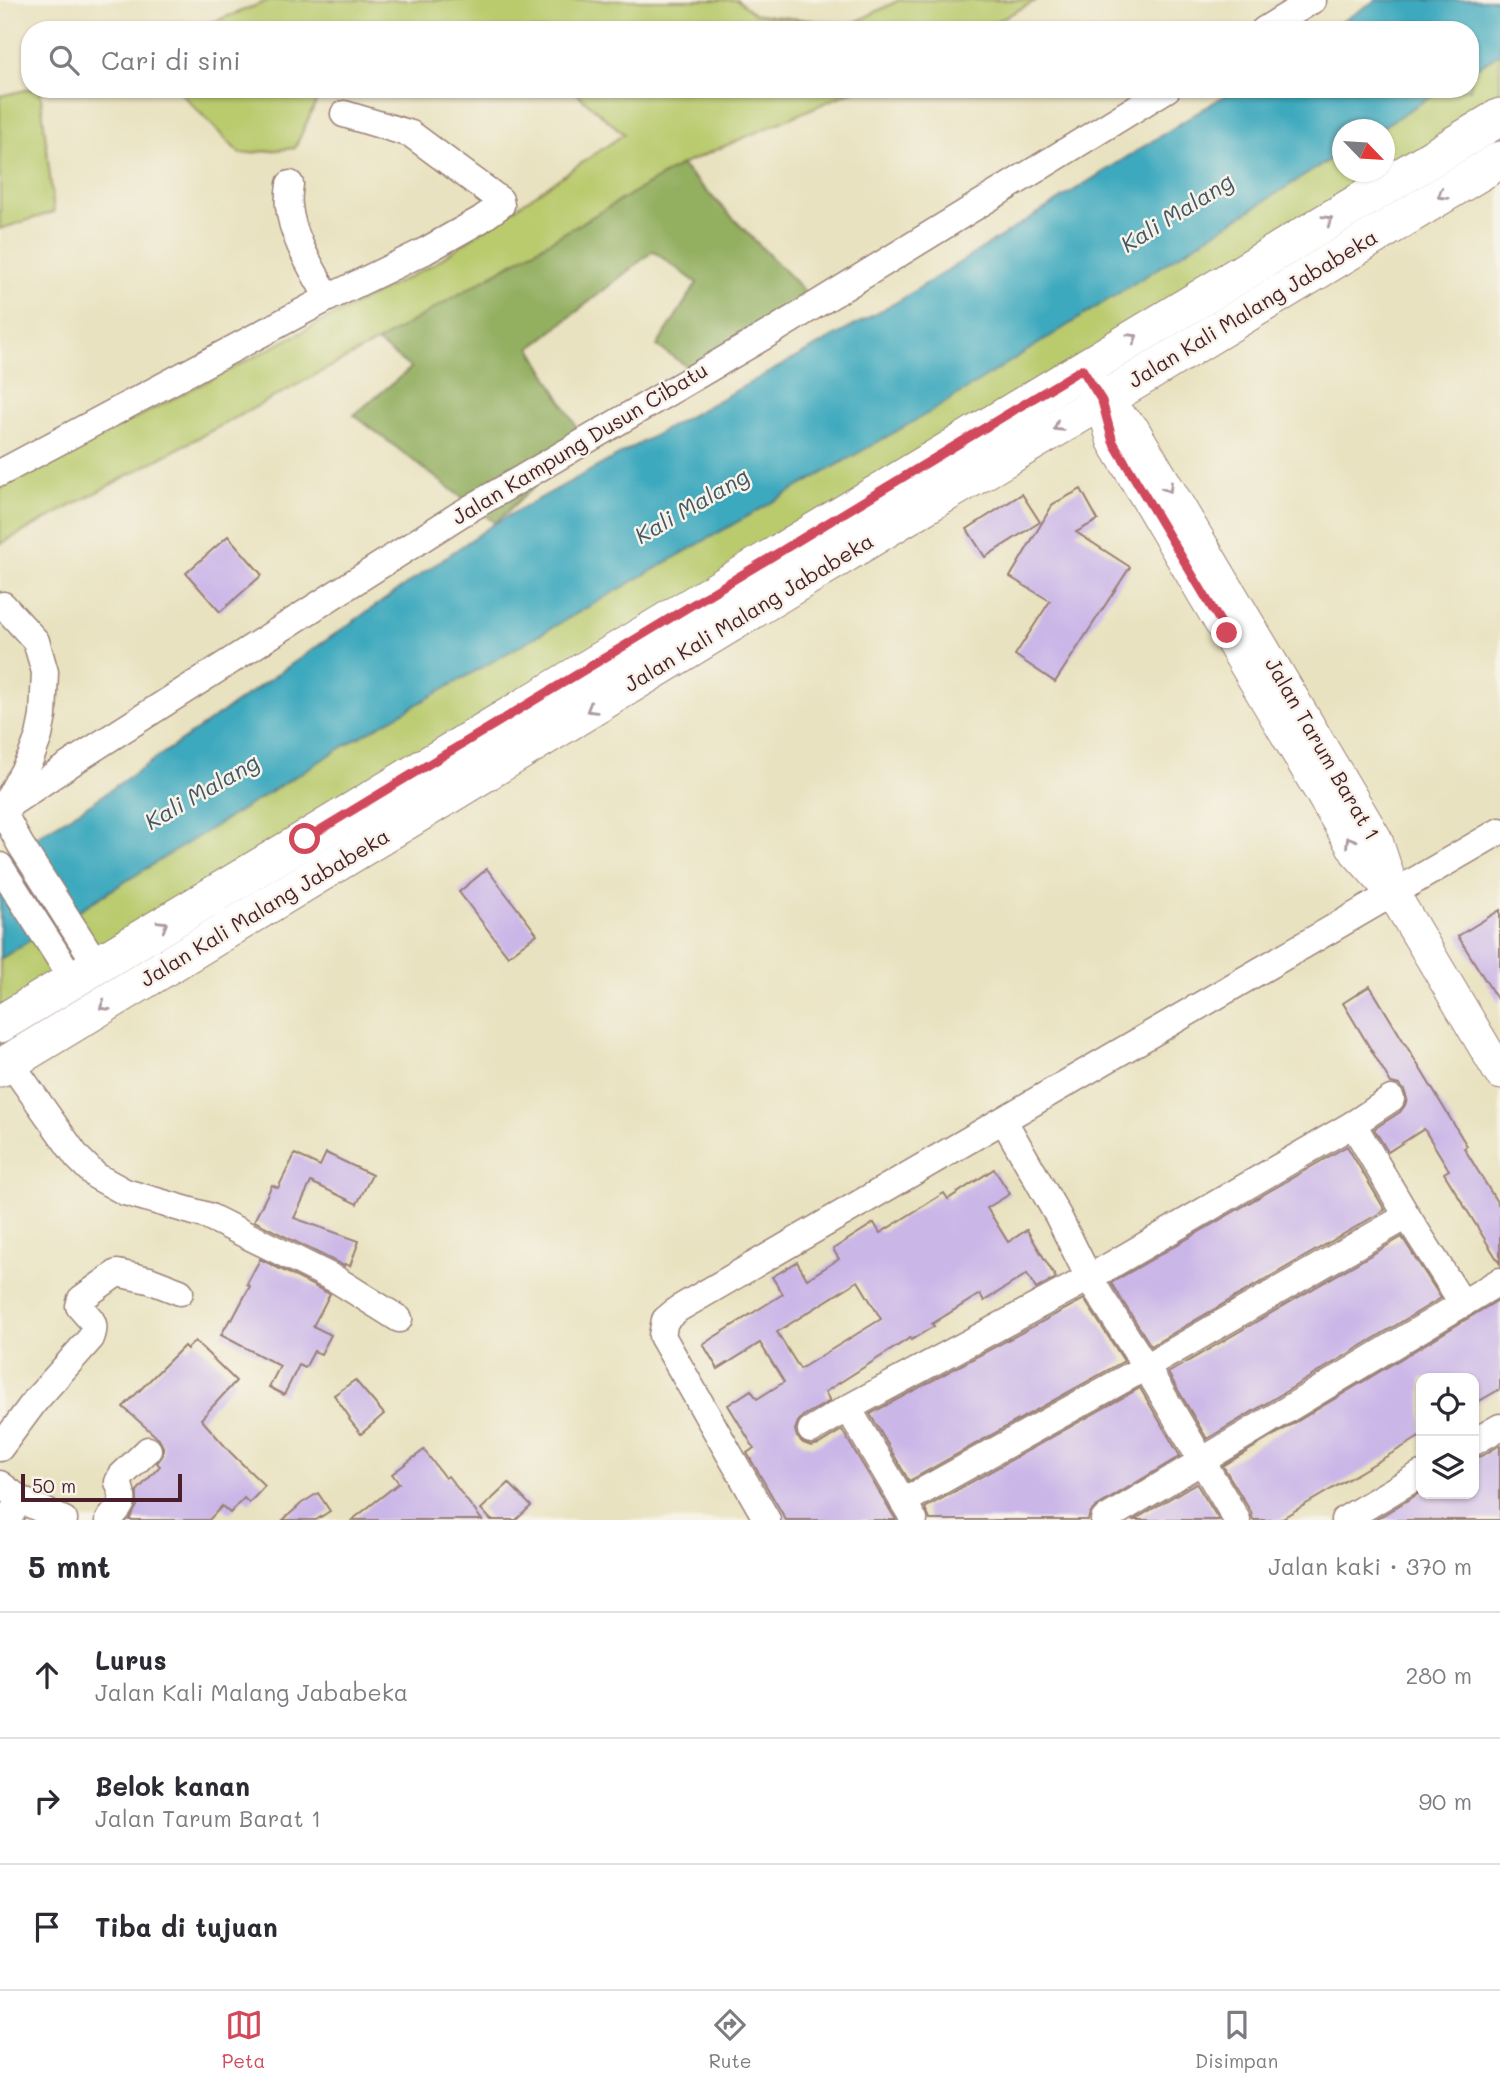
<!DOCTYPE html>
<html lang="id">
<meta charset="utf-8">
<style>
body{margin:0;font-family:Mali,sans-serif;background:#f2f2f3;color:#2b2b33}
.controls{position:absolute;right:21px;bottom:21px;display:grid;overflow:hidden;border-radius:14px;box-shadow:0 2px 5px #0004}
.controls button{width:63px;height:63px;display:grid;place-items:center;padding:0;border:0;border-bottom:2px solid #e1e1e2;background:#fff;color:#2b2b33;font:35px sans-serif}
.compass{position:absolute;left:1332px;top:119px;width:63px;height:63px;border-radius:50%;background:#fff;box-shadow:0 2px 5px #0004;rotate:115deg}
.scale{position:absolute;left:21px;bottom:18px;width:161px;box-sizing:border-box;padding-left:7px;border:4px solid #4a1f2b;border-top:0;font-size:19px;line-height:24px;white-space:nowrap;color:#4a1f2b;-webkit-text-stroke:5px #f7f3e8;paint-order:stroke}
.stop{position:absolute;width:21px;height:21px;margin:-16px;border:5px solid #d1495b;border-radius:50%;background:#fff}
.stop.end{background:#d1495b;border-color:#fff;box-shadow:0 2px 7px #0008}
.list{margin:0;padding:0;list-style:none}
h2{display:flex;justify-content:space-between;align-items:center;height:91px;margin:0;padding:0 28px;font-size:30px}
h2 small{font-size:23px;font-weight:400;color:#7c7c81}
.list li{display:grid;grid-template-columns:46px 1fr auto;gap:21px;align-items:center;box-sizing:border-box;height:126px;padding:0 28px;border-top:2px solid #e1e1e2}
.list b{display:block;font-size:26px;white-space:nowrap}
.list p{margin:0;font-size:23px;white-space:nowrap;color:#7c7c81}
.list em{font-size:23px;font-style:normal;color:#7c7c81}
.icon{flex:none;width:38px;height:38px;fill:none;stroke:currentColor;stroke-width:2;stroke-linecap:round;stroke-linejoin:round}
.map{position:relative;flex:none;width:1500px;height:1520px;overflow:hidden}
.search{position:absolute;background:#fff;box-shadow:0 2px 5px #0004;left:21px;right:21px;top:21px;height:77px;display:flex;align-items:center;gap:18px;box-sizing:border-box;padding:0 24px;border-radius:28px;color:#7c7c81;font-size:26px}
.sheet{height:469px;background:#fff}
nav{display:flex;justify-content:space-around;align-items:center;box-sizing:border-box;height:98px;border-top:2px solid #e1e1e2;background:#fff;font-size:19px;color:#7c7c81}
nav a{display:grid;justify-items:center;gap:4px}
nav .on{color:#d1495b}
.map>svg:first-child{display:block}
.green{fill:#bacb6e;stroke:#82754c;stroke-width:2}
.forest{fill:#93af61;stroke:#6e6746;stroke-width:2}
.water{fill:#3ea9be;stroke:#446474;stroke-width:2}
.building{fill:#cbb6e8;fill-rule:evenodd}
.lines{fill:none;stroke-linecap:round;stroke-linejoin:round}
.minor-casing{stroke:#9a8076;stroke-width:29}
.tertiary-casing{stroke:#9a8076;stroke-width:34}
.secondary-casing{stroke:#9a8076;stroke-width:39}
.minor{stroke:#fff;stroke-width:26}
.tertiary{stroke:#fff;stroke-width:32}
.secondary{stroke:#fff;stroke-width:37}
.oneway{stroke:#ae9aa0}
.route{stroke:#d1495b;stroke-width:9}
.labels{text-anchor:middle;stroke-width:5;stroke-linejoin:round;paint-order:stroke}
.street-label{font-size:21px;fill:#4a1f2b;stroke:#f7f3e8}
.water-label{font-size:23px;font-style:italic;fill:#455666;stroke:#f7f3e8}
</style>
<div class="map">
<svg width="1500" height="1520" viewBox="0 0 1500 1520">
<rect width="100%" height="100%" fill="#f7f3e8"/>
<filter id="ink" filterUnits="userSpaceOnUse"><feTurbulence type="fractalNoise" baseFrequency=".0143" numOctaves="2"/><feDisplacementMap in="SourceGraphic" scale="14" xChannelSelector="R" yChannelSelector="G"/><feConvolveMatrix kernelMatrix="1 2 1 2 8 2 1 2 1" color-interpolation-filters="sRGB"/></filter>
<filter id="wash" filterUnits="userSpaceOnUse"><feTurbulence type="fractalNoise" baseFrequency=".00686" numOctaves="4" result="noise"/><feDisplacementMap in="SourceGraphic" scale="28" xChannelSelector="R" yChannelSelector="G"/><feGaussianBlur stdDeviation="1.57" result="paint"/><feColorMatrix in="noise" values="0 0 0 0 0 0 0 0 0 0 0 0 0 0 0 0 0 1.4 0 .05"/><feComposite in="paint" operator="in"/></filter>
<g filter="url(#wash)">
<rect width="100%" height="100%" fill="#e9e2c0"/>
<!-- green -->
<g class="green">
<path d="M270 0H737L755 14 850 25 899 0H1037L981 30H192Z"/>
<path d="M1500 53V160L0 1068V959L349 743 882 439 1342 152V172H1384V130L1379 129 1443 89H1470V72Z"/>
<path d="M30 89H40L54 212 0 229V96Z"/>
<path d="M177 89H322L295 148 240 154Z"/>
<path d="M571 89H857L681 165 377 342 0 544V488L432 265 624 134Z"/>
</g>
<!-- forest -->
<path class="forest" d="M681 165 815 302 701 376 657 346 697 283 653 251 531 348 584 440 495 523 354 415 411 368 377 342Z"/>
<!-- water -->
<g class="water">
<path d="M1376 0H1500V53L1470 72V30H1329Z"/>
<path d="M1235 89H1443L1379 129 1342 130V152L932 411 349 743 0 959V859L93 802 495 523 897 302Z"/>
</g>
<g id="blocks">
<!-- building -->
<g class="building">
<path d="M1081 489 1098 520 1076 532 1130 567 1055 682 1015 655 1050 601 1010 577 1053 504Z"/>
<path d="M1022 494 1040 522 985 557 967 529Z"/>
<path d="M228 536 262 575 220 612 186 573Z"/>
<path d="M487 869 537 934 508 956 459 892Z"/>
<path d="M1500 910V1004L1458 936Z"/>
<path d="M1370 986 1467 1146 1464 1148 1500 1207V1264L1444 1173 1449 1170 1424 1129 1388 1152 1374 1129 1400 1112 1405 1105 1407 1099 1404 1090 1399 1085 1391 1083 1343 1003Z"/>
<path d="M1347 1146 1385 1210 1151 1346 1111 1283Z"/>
<path d="M326 1153 372 1175 357 1204 311 1182 294 1218 359 1241 350 1266 345 1264 344 1266 254 1221 272 1185 278 1188 295 1154 320 1166Z"/>
<path d="M994 1169 1010 1194 987 1208 1008 1242 1027 1230 1056 1278 1036 1289 1027 1274 984 1301 980 1294 932 1324 934 1326 911 1340 910 1338 825 1392 830 1401 803 1416 798 1422 795 1430 797 1437 803 1443 811 1446 819 1444 842 1430 896 1520H786L747 1453 754 1448 728 1405 751 1390 757 1399 784 1382 760 1343 718 1369 703 1344 783 1294 772 1277 797 1262 807 1279 839 1259 833 1249 874 1223 880 1233 944 1193 948 1199ZM858 1281 881 1319 800 1369 777 1332Z"/>
<path d="M1402 1237 1441 1298 1207 1439 1168 1373Z"/>
<path d="M260 1259 330 1294 313 1326 331 1335 321 1354 314 1351 305 1368 299 1365 284 1395 269 1387 280 1366 221 1335 230 1319 232 1320 250 1286 247 1284Z"/>
<path d="M1084 1299 1124 1361 909 1481 870 1414Z"/>
<path d="M1500 1299V1389L1474 1404V1378H1421V1436L1279 1520H1253L1251 1512 1223 1466Z"/>
<path d="M195 1341 236 1381 201 1419 231 1453 265 1486 249 1503 244 1498 230 1513 222 1506 209 1520H129L137 1506V1491L160 1466 157 1463 163 1455V1447L159 1439 123 1407 184 1346 187 1349Z"/>
<path d="M355 1380 384 1414 361 1434 349 1419 350 1418 334 1395Z"/>
<path d="M1140 1388 1180 1456 1096 1507 1090 1513 1088 1520H930L925 1508Z"/>
<path d="M1500 1445V1520H1375L1421 1492V1494H1474V1458L1482 1456Z"/>
<path d="M424 1450 445 1478 448 1476 482 1520H352L399 1483 392 1474Z"/>
<path d="M509 1483 531 1506 516 1520H491L481 1509Z"/>
<path d="M1196 1483 1219 1520H1134Z"/>
<path d="M318 1493 330 1511 316 1520H283L302 1503Z"/>
</g>
</g>
</g>
<g filter="url(#ink)">
<use href="#blocks" fill-opacity="0" stroke="#9a8076" stroke-width="2"/>
<g class="lines">
<defs>
<g id="minor">
<path d="M1264 30 1313 0"/>
<path d="M290 184C289 191 288 199 289 206 292 238 313 270 328 298"/>
<path d="M0 473 328 298 425 251 480 220 501 205 500 200 411 134 344 114"/>
<path d="M3 605 36 641 45 672 43 716 39 736 31 757 2 810 20 844 97 965"/>
<path d="M0 811 85 754 459 515 773 331 1167 89"/>
<path d="M0 866 73 980"/>
<path d="M10 1062 77 1157 96 1176 125 1192 208 1216 337 1280 399 1319"/>
<path d="M1002 1122 1008 1128 1058 1216 1089 1278 1146 1367 1237 1520"/>
<path d="M1353 1124 1407 1216 1463 1304"/>
<path d="M848 1408 914 1520"/>
<path d="M811 1430 848 1408 1089 1278 1353 1124 1391 1099"/>
<path d="M1474 1442 1500 1427"/>
<path d="M0 1448 35 1401 91 1338C98 1321 89 1319 79 1306L81 1299 117 1273 149 1280 180 1292"/>
<path d="M0 1484 21 1500 64 1520"/>
<path d="M903 1502 1146 1367 1407 1216"/>
<path d="M6 1520 21 1500"/>
<path d="M109 1520C123 1502 126 1504 118 1482L121 1476 148 1450"/>
<path d="M767 1520 662 1336 665 1320 678 1309 1500 831"/>
<path d="M1104 1520 1500 1281"/>
<path d="M1344 1520 1421 1474"/>
</g>
<g id="tertiary">
<path d="M1089 381 1102 401 1113 441 1356 852 1393 893 1500 1073"/>
<path d="M1102 401 1133 429 1376 839 1390 882"/>
</g>
<g id="secondary">
<path d="M0 1024 1500 117"/>
<path d="M0 1068 904 518 1102 401 1500 160"/>
</g>
</defs>
<!-- minor casing -->
<use href="#minor" class="minor-casing"/>
<!-- tertiary casing -->
<use href="#tertiary" class="tertiary-casing"/>
<!-- secondary casing -->
<use href="#secondary" class="secondary-casing"/>
<!-- minor -->
<use href="#minor" class="minor"/>
<!-- tertiary -->
<use href="#tertiary" class="tertiary"/>
<!-- secondary -->
<use href="#secondary" class="secondary"/>
</g>
<!-- one-way arrows -->
<defs><path id="oneway-chevron" d="M-2-3.5L2.5 0L-2 3.5" fill="none" stroke-width="1.6" stroke-linecap="round" stroke-linejoin="round" transform="scale(1.75)"/></defs>
<g class="oneway">
<use href="#oneway-chevron" transform="translate(1442 195) rotate(149)"/>
<use href="#oneway-chevron" transform="translate(1328 220) rotate(-31)"/>
<use href="#oneway-chevron" transform="translate(1133 338) rotate(-31)"/>
<use href="#oneway-chevron" transform="translate(1058 427) rotate(149)"/>
<use href="#oneway-chevron" transform="translate(1168 488) rotate(59)"/>
<use href="#oneway-chevron" transform="translate(591 709) rotate(149)"/>
<use href="#oneway-chevron" transform="translate(1350 841) rotate(-121)"/>
<use href="#oneway-chevron" transform="translate(163 925) rotate(-31)"/>
<use href="#oneway-chevron" transform="translate(104 1006) rotate(149)"/>
</g>
</g>
<g class="lines" filter="url(#ink)">
<!-- route -->
<path class="route" d="M305 839 1082 369 1102 401 1113 442 1227 633"/>
</g>
<g class="labels">
<!-- street labels -->
<g class="street-label">
<text transform="translate(1253 309) rotate(-31)" y="7">Jalan Kali Malang Jababeka</text>
<text transform="translate(580 444) rotate(-31)" y="7">Jalan Kampung Dusun Cibatu</text>
<text transform="translate(749 613) rotate(-31)" y="7">Jalan Kali Malang Jababeka</text>
<text transform="translate(1322 749) rotate(60)" y="7">Jalan Tarum Barat 1</text>
<text transform="translate(265 908) rotate(-31)" y="7">Jalan Kali Malang Jababeka</text>
</g>
<!-- water labels -->
<g class="water-label">
<text transform="translate(1177 213) rotate(-32)" y="8">Kali Malang</text>
<text transform="translate(692 506) rotate(-30)" y="8">Kali Malang</text>
<text transform="translate(202 792) rotate(-30)" y="8">Kali Malang</text>
</g>
</g>
</svg>
<div class="controls">
<button><svg class="icon" aria-label="locate" viewBox="0 0 24 24"><circle cx="12" cy="12" r="6"/><path d="M12 2v4M12 18v4M2 12h4M18 12h4"/></svg></button>
<button><svg class="icon" aria-label="layers" viewBox="0 0 24 24"><path d="M12 4l9 5-9 5-9-5zM3 14l9 5 9-5"/></svg></button>
</div>
<svg class="compass" viewBox="-18 -18 36 36"><path d="M0-13l5 13h-10z" fill="#e53935"/><path d="M0 13l5-13h-10z" fill="#7c7c81"/></svg>
<div class="scale">50 m</div>
<div class="stop" style="left:305px;top:839px"></div>
<div class="stop end" style="left:1227px;top:633px"></div>
<div class="search"><svg class="icon" aria-label="search" viewBox="0 0 24 24"><circle cx="10" cy="10" r="6"/><path d="M15 15l6 6"/></svg>Cari di sini</div>
</div>
<section class="sheet">
<h2>5 mnt<small>Jalan kaki · 370 m</small></h2>
<ul class="list">
<li><svg class="icon" aria-label="ahead" viewBox="0 0 24 24"><path d="M12 20V5M6 11l6-6 6 6"/></svg><div><b>Lurus</b><p>Jalan Kali Malang Jababeka</p></div><em>280 m</em></li>
<li><svg class="icon" aria-label="right" viewBox="0 0 24 24"><path d="M7 20v-9h11M14 6l5 5-5 5"/></svg><div><b>Belok kanan</b><p>Jalan Tarum Barat 1</p></div><em>90 m</em></li>
<li><svg class="icon" aria-label="arrive" viewBox="0 0 24 24"><path d="M6 21V4h12l-3 4 3 4H6"/></svg><div><b>Tiba di tujuan</b></div></li>
</ul>
</section>
<nav>
<a class="on"><svg class="icon" aria-label="map" viewBox="0 0 24 24"><path d="M3 6l6-2 6 2 6-2v14l-6 2-6-2-6 2zM9 4v14M15 6v14"/></svg>Peta</a>
<a><svg class="icon" aria-label="directions" viewBox="0 0 24 24"><path d="M12 3l9 9-9 9-9-9zM9 14v-3h6M13 9l2 2-2 2"/></svg>Rute</a>
<a><svg class="icon" aria-label="saved" viewBox="0 0 24 24"><path d="M7 4h10v16l-5-4-5 4z"/></svg>Disimpan</a>
</nav>
